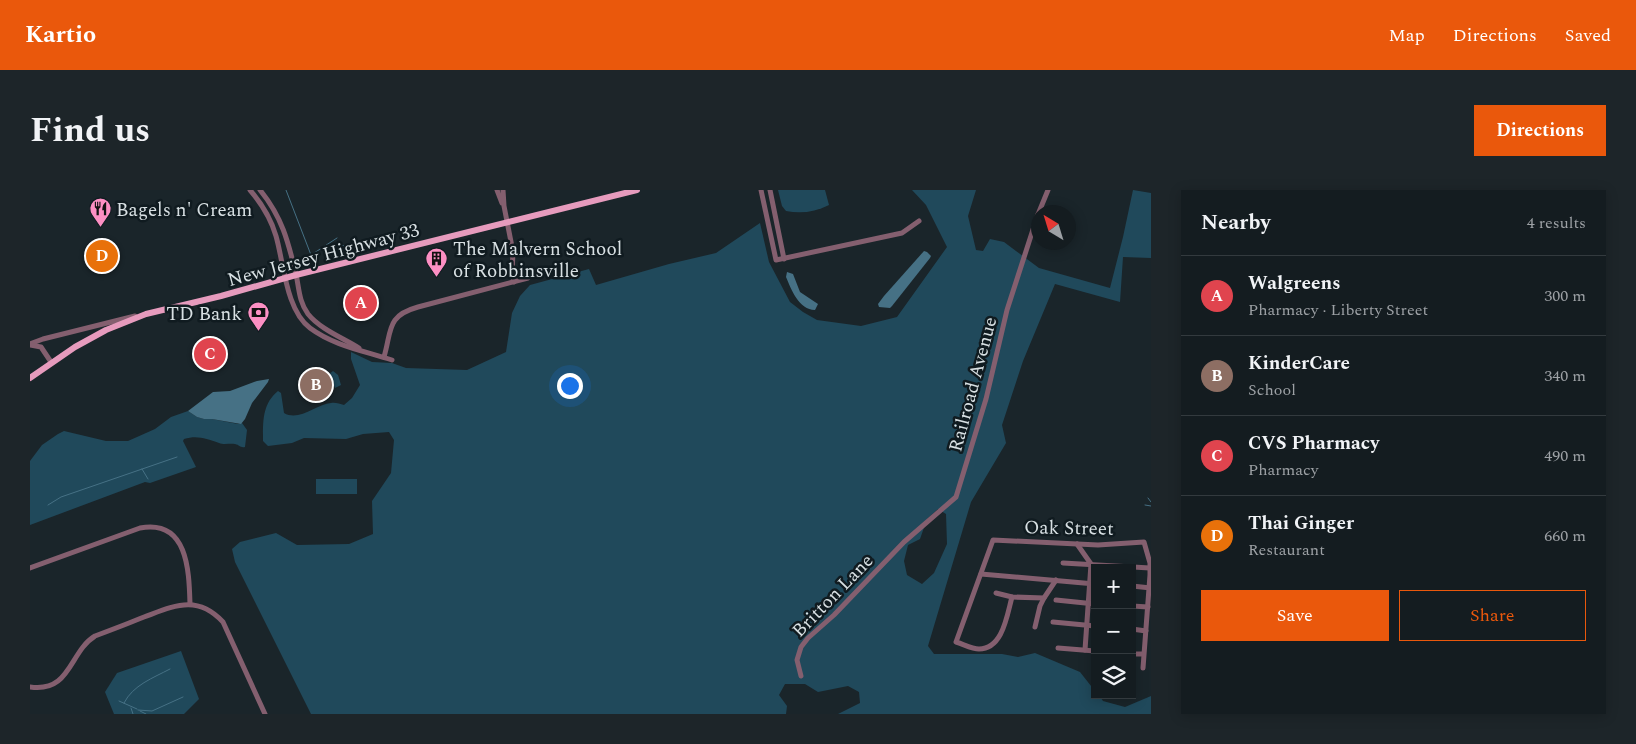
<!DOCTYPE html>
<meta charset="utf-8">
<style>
body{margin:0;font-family:Spectral,serif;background:#1d2529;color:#f1f3f6}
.controls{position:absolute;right:15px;bottom:15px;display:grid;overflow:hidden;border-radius:0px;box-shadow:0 2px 12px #0003}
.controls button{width:45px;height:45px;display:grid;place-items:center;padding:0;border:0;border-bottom:1px solid #333a3e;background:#141c20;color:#f1f3f6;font:25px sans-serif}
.compass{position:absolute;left:1001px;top:15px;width:45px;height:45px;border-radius:50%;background:#141c20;box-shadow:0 2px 12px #0003;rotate:322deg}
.you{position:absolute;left:539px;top:195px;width:18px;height:18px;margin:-12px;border:4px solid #fff;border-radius:50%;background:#1a73e8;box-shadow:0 0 0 8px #1a73e833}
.badge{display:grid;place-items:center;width:32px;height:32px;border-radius:50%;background:#ea580c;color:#fff;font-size:16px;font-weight:700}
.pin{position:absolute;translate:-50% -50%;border:2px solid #fff;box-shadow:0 1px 5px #0006}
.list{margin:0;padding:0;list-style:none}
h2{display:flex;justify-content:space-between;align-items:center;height:65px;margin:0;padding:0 20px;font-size:21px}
h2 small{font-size:16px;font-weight:400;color:#9da1a5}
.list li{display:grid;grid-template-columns:32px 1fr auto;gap:15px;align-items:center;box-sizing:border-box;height:80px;padding:0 20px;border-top:1px solid #333a3e}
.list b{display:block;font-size:19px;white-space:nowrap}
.list p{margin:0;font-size:16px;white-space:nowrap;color:#9da1a5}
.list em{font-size:16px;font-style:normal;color:#9da1a5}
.actions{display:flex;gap:10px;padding:15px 20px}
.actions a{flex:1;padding:11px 0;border:1px solid #ea580c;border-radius:0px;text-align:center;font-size:18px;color:#ea580c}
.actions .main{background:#ea580c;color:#fff}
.icon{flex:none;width:28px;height:28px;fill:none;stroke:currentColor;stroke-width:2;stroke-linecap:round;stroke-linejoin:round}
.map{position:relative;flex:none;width:1121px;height:524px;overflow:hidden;border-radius:0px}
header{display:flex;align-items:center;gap:30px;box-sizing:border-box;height:70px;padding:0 25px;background:#ea580c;color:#fff}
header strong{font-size:24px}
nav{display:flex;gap:28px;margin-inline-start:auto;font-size:18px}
.intro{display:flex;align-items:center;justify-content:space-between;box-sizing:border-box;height:120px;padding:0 30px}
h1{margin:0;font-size:35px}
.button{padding:12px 22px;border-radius:0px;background:#ea580c;color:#fff;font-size:18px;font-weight:700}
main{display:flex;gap:30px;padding:0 30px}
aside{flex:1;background:#141c20;border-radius:0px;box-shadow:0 2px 12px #0003}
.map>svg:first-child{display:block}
.green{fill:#20495b;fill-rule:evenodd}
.water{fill:#467185}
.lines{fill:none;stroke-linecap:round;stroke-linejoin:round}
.stream{stroke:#467185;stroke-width:1}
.minor{stroke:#845f6f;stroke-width:5}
.major{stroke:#e69bbd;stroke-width:6}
.labels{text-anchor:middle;stroke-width:5;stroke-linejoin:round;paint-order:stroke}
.poi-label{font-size:19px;fill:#d8e0e3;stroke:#101b20;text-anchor:start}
.street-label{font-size:19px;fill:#d8e0e3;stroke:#101b20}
</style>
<header>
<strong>Kartio</strong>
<nav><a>Map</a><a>Directions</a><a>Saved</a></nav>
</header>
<div class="intro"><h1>Find us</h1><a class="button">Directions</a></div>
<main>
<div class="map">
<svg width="1121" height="524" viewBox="0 0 1121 524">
<rect width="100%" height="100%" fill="#1a252a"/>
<!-- green -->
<g class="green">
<path d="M748 0H795L799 15C785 22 771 24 756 21L752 16Z"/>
<path d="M882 0H946L938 26 946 60 953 61 960 49 974 52 1009 78 1080 98 1093 47 1103 0 1121 3V68L1093 67 1090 112 1025 94 993 171 972 235 976 253 941 312 898 456 904 464H972L988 467 1005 463 1050 482 1065 501V505H1069L1073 511 1095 517 1121 506V524H808L830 513 829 502 818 496 788 502 775 494H755L749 505 757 516 756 524H281L205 372 202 359 210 352 246 343 267 355 319 354 343 344 342 311 361 283 364 250 359 242 333 244 316 249 274 248 262 253 238 256 233 251C233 232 232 214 248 201L251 203 254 223C269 232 287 214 301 213 305 212 310 214 314 215L322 208 330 195 321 169V162L342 172 362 173 376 178 437 180 476 162 482 123 490 106 500 95 559 79 566 95 639 74 686 63 730 33 739 72 760 112 773 122 787 130 831 136 867 127 917 57 896 15ZM908 319 916 324 917 354 904 383 892 394 877 385 874 371 878 355 890 349 897 329Z"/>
<path d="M303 181 308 185 311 195 305 198 299 184Z"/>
<path d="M158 221 167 227 174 229H182L208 234 212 233 217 240 215 257C210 258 210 255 205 254 200 253 194 255 189 253 176 249 168 245 154 249L153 251 166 277 120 293 115 292 0 335V271L12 255 28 244 34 241 76 251H98L125 239 141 227Z"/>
<rect x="286" y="289" width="41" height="15"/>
<path d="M151 461 169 509 154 524H84L75 502 87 483Z"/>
</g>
<!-- water -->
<g class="water">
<path d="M894 61 897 62 901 66 900 68 862 116 860 118 849 117 848 114 854 106Z"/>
<path d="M757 82 763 84 770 102 788 114 785 120C769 120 761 99 756 87Z"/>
<path d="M239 189 238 192 222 213 215 229 211 234 182 229H174L167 227 158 221 183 202 200 201 227 191Z"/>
</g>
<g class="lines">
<!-- stream -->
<g class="stream">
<path d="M256 0 281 65 307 48"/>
<path d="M292 59 331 53 362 43"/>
<path d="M112 279 118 289"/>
<path d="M1118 308 1121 312"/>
<path d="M18 315 31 307 147 267"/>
<path d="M1115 315 1121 316"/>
<path d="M89 511 107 519"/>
<path d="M94 513C103 495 123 488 140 479"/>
<path d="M101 518 103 524"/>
<path d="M108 520 122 521 153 507"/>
<path d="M110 521 116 524"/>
</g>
<!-- minor -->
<g class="minor">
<path d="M220 0C232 14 241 29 246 46 254 74 256 120 280 138 304 156 335 161 362 170"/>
<path d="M230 0C252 27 258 51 266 84 269 98 269 112 278 124 290 139 313 148 329 158"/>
<path d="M467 0 472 13"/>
<path d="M473 0 474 16 483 62 482 84 484 92"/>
<path d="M731 0 746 70 872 43 889 31"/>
<path d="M740 0 754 69"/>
<path d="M1009 22 1018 0"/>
<path d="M0 154 13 149 105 126"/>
<path d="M0 155 11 157 21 172"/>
<path d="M354 167C362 140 356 126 388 117L498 88"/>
<path d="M1047 354 1061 374 1055 460"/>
<path d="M1033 373 1120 378"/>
<path d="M0 378 110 338C158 329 159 381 160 414"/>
<path d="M951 384 1065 394"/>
<path d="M1102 396 1121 398"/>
<path d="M966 403 982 407 1014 408 1026 390"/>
<path d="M982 407C977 425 973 459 949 459 942 459 933 454 926 452L963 350 1068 355 1114 352 1120 373V385L1113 478"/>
<path d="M1026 410 1065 414"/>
<path d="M1102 416 1118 417"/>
<path d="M1023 432 1065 436"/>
<path d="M1005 437 1010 416 1014 408"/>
<path d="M1102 439 1116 441"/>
<path d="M1028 458 1065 461"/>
<path d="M1102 464H1113"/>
<path d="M771 486 767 470 771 457 778 448 804 425 874 352 926 307 956 209 977 120 1008 24"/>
<path d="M0 497C41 503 39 462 65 446 81 440 97 434 114 427 144 416 167 404 193 432L235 524"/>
</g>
<!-- major -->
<path class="major" d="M0 188 45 157 76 140 116 124 191 106 266 85 607 0"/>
</g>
<!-- icons -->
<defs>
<symbol id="restaurant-pin" viewBox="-11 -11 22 30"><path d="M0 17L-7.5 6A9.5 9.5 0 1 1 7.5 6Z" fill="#fc8fc3" stroke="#101b20"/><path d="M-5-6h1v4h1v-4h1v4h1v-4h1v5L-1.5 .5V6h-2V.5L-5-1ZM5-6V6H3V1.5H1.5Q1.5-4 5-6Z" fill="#111"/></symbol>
<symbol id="building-pin" viewBox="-11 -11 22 30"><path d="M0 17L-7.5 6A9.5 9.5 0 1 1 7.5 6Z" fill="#fc8fc3" stroke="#101b20"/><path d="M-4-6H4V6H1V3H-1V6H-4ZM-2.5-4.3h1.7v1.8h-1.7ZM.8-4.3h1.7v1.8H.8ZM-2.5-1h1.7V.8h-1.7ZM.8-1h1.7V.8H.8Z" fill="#111"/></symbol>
<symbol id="bank-pin" viewBox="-11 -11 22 30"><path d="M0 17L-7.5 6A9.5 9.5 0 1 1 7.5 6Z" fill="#fc8fc3" stroke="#101b20"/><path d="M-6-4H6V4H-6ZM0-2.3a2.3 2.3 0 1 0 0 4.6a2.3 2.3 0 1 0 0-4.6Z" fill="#111"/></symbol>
</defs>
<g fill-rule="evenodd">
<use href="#restaurant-pin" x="58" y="6" width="25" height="34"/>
<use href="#building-pin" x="394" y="56" width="25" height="34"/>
<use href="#bank-pin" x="216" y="110" width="25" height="34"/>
</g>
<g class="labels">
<!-- poi labels -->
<g class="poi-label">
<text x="86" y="26">Bagels n' Cream</text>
<text x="423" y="65">The Malvern School<tspan x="423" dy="22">of Robbinsville</tspan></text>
<text x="212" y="130" text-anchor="end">TD Bank</text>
</g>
<!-- street labels -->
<g class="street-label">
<text transform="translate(293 64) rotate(-15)" y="7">New Jersey Highway 33</text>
<text transform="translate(942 194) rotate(-75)" y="7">Railroad Avenue</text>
<text transform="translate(1039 337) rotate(1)" y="7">Oak Street</text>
<text transform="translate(802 405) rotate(-46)" y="7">Britton Lane</text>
</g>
</g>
</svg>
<div class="controls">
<button>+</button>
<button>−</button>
<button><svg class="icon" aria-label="layers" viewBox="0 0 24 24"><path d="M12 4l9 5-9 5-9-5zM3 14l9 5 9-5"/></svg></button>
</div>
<svg class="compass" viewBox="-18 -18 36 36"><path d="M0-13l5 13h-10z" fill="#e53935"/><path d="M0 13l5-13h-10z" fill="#9da1a5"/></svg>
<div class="you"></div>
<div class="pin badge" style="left:331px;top:113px;background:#e0444e">A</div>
<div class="pin badge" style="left:286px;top:195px;background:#8d6e63">B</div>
<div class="pin badge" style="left:180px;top:164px;background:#e0444e">C</div>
<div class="pin badge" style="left:72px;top:66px;background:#e8710a">D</div>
</div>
<aside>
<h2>Nearby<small>4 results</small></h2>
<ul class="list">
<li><span class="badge" style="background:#e0444e">A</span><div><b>Walgreens</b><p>Pharmacy · Liberty Street</p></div><em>300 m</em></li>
<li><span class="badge" style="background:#8d6e63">B</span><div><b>KinderCare</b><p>School</p></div><em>340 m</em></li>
<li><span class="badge" style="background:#e0444e">C</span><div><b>CVS Pharmacy</b><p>Pharmacy</p></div><em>490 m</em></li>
<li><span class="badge" style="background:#e8710a">D</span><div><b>Thai Ginger</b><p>Restaurant</p></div><em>660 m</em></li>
</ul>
<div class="actions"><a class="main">Save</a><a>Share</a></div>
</aside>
</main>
